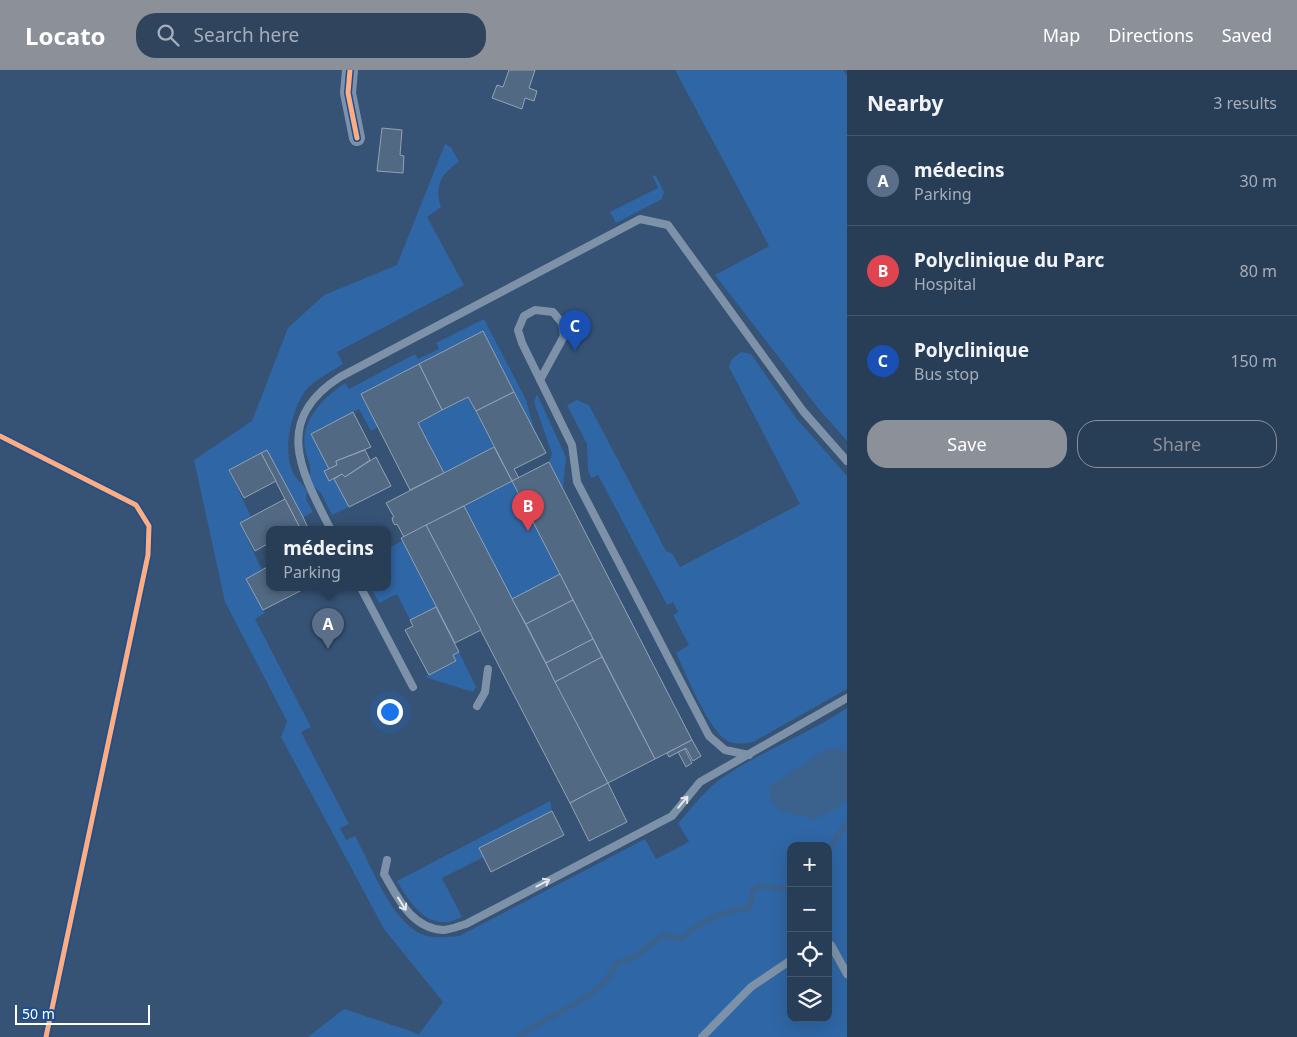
<!DOCTYPE html>
<meta charset="utf-8">
<style>
body{margin:0;font-family:"Noto Sans",sans-serif;background:#30455d;color:#f1f3f6}
.controls{position:absolute;right:15px;bottom:15px;display:grid;overflow:hidden;border-radius:10px;box-shadow:0 5px 20px #0002}
.controls button{width:45px;height:45px;display:grid;place-items:center;padding:0;border:0;border-bottom:1px solid #44576d;background:#283e57;color:#f1f3f6;font:25px sans-serif}
.scale{position:absolute;left:15px;bottom:12px;width:135px;box-sizing:border-box;padding-left:5px;border:2px solid #fff;border-top:0;font-size:14px;line-height:18px;white-space:nowrap;color:#fff;-webkit-text-stroke:4px #1b4f8f;paint-order:stroke}
.you{position:absolute;left:389px;top:641px;width:18px;height:18px;margin:-12px;border:4px solid #fff;border-radius:50%;background:#1a73e8;box-shadow:0 0 0 8px #1a73e833}
.badge{display:grid;place-items:center;width:32px;height:32px;border-radius:50%;background:#8c9099;color:#fff;font-size:16px;font-weight:700}
.pin{position:absolute;translate:-50% -41px;filter:drop-shadow(0 1px 2px #0008)}
.pin::after{content:'';position:absolute;top:26px;width:18px;height:15px;background:inherit;clip-path:polygon(0 0,100% 0,50% 100%)}
.popup{position:absolute;left:266px;top:456px;width:125px;height:65px;box-sizing:border-box;display:grid;place-content:center;border-radius:10px;background:#283e57;filter:drop-shadow(0 1px 4px #0005);font-size:16px;white-space:nowrap;color:#a5aeba}
.popup b{font-size:19px;color:#f1f3f6}
.popup::after{content:'';position:absolute;left:50%;top:100%;margin-left:-10px;border:10px solid transparent;border-top-color:#283e57}
.list{margin:0;padding:0;list-style:none}
h2{display:flex;justify-content:space-between;align-items:center;height:65px;margin:0;padding:0 20px;font-size:21px}
h2 small{font-size:16px;font-weight:400;color:#a5aeba}
.list li{display:grid;grid-template-columns:32px 1fr auto;gap:15px;align-items:center;box-sizing:border-box;height:90px;padding:0 20px;border-top:1px solid #44576d}
.list b{display:block;font-size:19px;white-space:nowrap}
.list p{margin:0;font-size:16px;white-space:nowrap;color:#a5aeba}
.list em{font-size:16px;font-style:normal;color:#a5aeba}
.actions{display:flex;gap:10px;padding:15px 20px}
.actions a{flex:1;padding:11px 0;border:1px solid #8c9099;border-radius:20px;text-align:center;font-size:18px;color:#8c9099}
.actions .main{background:#8c9099;color:#fff}
.icon{flex:none;width:28px;height:28px;fill:none;stroke:currentColor;stroke-width:2;stroke-linecap:round;stroke-linejoin:round}
.map{position:relative;flex:none;width:847px;height:967px;overflow:hidden}
header{display:flex;align-items:center;gap:30px;box-sizing:border-box;height:70px;padding:0 25px;background:#8c9099;color:#fff}
header strong{font-size:24px}
nav{display:flex;gap:28px;margin-inline-start:auto;font-size:18px}
.search{width:350px;height:45px;background:#30455d;display:flex;align-items:center;gap:12px;box-sizing:border-box;padding:0 18px;border-radius:20px;color:#a5aeba;font-size:19px}
main{display:flex}
aside{flex:1;background:#283e57}
.map>svg:first-child{display:block}
.green{fill:#2f66a5;fill-rule:evenodd}
.water{fill:#3b618d}
.lines{fill:none;stroke-linecap:round;stroke-linejoin:round}
.stream{stroke:#3b618d;stroke-width:5.5}
.building{fill:#526984;stroke:#92a2b6}
.lane{stroke:#7d92a8;stroke-width:8}
.street{stroke:#7d92a8;stroke-width:16}
.cycleway-casing{stroke:#1b4f8f;stroke-width:8}
.cycleway{stroke:#ffac80;stroke-width:5}
.oneway{stroke:#e5e9ee}
</style>
<header>
<strong>Locato</strong>
<div class="search"><svg class="icon" aria-label="search" viewBox="0 0 24 24"><circle cx="10" cy="10" r="6"/><path d="M15 15l6 6"/></svg>Search here</div>
<nav><a>Map</a><a>Directions</a><a>Saved</a></nav>
</header>
<main>
<div class="map">
<svg width="847" height="967" viewBox="0 0 847 967">
<rect width="100%" height="100%" fill="#365274"/>
<!-- green -->
<g class="green">
<path d="M675 0H843L847 5V371L818 338 715 205 769 176Z"/>
<path d="M445 74 451 77 459 92C441 104 434 116 441 137L427 147 464 215 337 282 343 294C331 302 314 310 305 321 291 341 281 385 295 406 299 412 304 415 307 421L306 429 313 442 303 447 267 380 229 400 251 447 240 453 262 500 246 509 265 543 255 549 311 657 301 662 349 754 340 758 346 770 355 766C371 795 391 850 421 864 433 869 446 867 459 866L645 769 656 789 689 772 678 753C693 737 706 718 725 706 762 681 808 664 847 638V967H308L344 939 419 964 443 932 384 859 281 667 287 651 225 532 194 390 252 351 288 258 324 225 397 195ZM791 776H828V948H791Z"/>
<path d="M652 105 656 106 664 122 662 129 616 153 610 142 658 118Z"/>
<path d="M484 249 526 330 535 362 483 261 361 324 378 357 371 361 359 339 311 364 349 437 332 445 321 423 315 418 309 408C313 397 307 390 305 379 300 350 324 327 345 313L349 319 415 284 418 289 439 279 436 273Z"/>
<path d="M741 282 751 284 796 348 847 406V619L753 672C746 673 738 675 730 672 710 665 686 603 676 583L689 575 673 545 678 542 673 532 667 535 598 405 591 408 588 400 587 374 567 335 577 330 589 335 666 481 672 483 680 497 800 434 729 297 732 289Z"/>
<path d="M537 324 566 387 563 418 549 392 552 384 534 332Z"/>
<path d="M468 327 494 377 444 403 418 353Z"/>
<path d="M512 411 560 504 512 529 464 436Z"/>
<path d="M402 471 436 537 410 550 397 524 379 533 371 518H387V479Z"/>
<path d="M459 582 476 617 473 622 425 607 456 592 453 585Z"/>
<path d="M550 731 552 741 479 778 484 787 442 808 462 847C458 848 452 852 447 852 423 855 407 828 397 811Z"/>
</g>
<!-- water -->
<path class="water" d="M839 678 847 684V729L838 737 816 749 783 742 772 733 769 717 825 680Z"/>
<g class="lines">
<!-- stream -->
<g class="stream">
<path d="M828 781 842 759 847 755"/>
<path d="M519 967C550 942 599 931 617 893L636 886 663 865 681 869C705 849 717 843 749 838L753 821 760 816 791 820"/>
</g>
</g>
<!-- building -->
<g class="building">
<path d="M509 0H535L529 18 537 21 534 31 525 28 522 39 492 28 497 15 503 17Z"/>
<path d="M382 58 402 60 400 85 404 86 403 103 377 101Z"/>
<path d="M483 261 514 322 476 341 468 327 442 340 419 294Z"/>
<path d="M419 294 442 340 418 353 444 403 410 420 361 324Z"/>
<path d="M514 322 546 383 514 399 519 408 512 411 476 341Z"/>
<path d="M353 342 371 377 336 391 337 395 329 399 311 364Z"/>
<path d="M494 377 512 411 404 467 397 454 395 455 393 452 392 448 394 447 386 433Z"/>
<path d="M267 380 303 447 309 460H301L261 383Z"/>
<path d="M365 380 370 390 345 407 342 404 329 411 324 401 337 395 336 391Z"/>
<path d="M261 383 276 411 244 428 229 400Z"/>
<path d="M376 387 391 416 349 437 334 409 342 404 345 407Z"/>
<path d="M549 392 692 670 655 689 512 411Z"/>
<path d="M285 429 300 458 295 460H269V473L255 481 240 453Z"/>
<path d="M464 436 608 713 570 733 426 455Z"/>
<path d="M426 455 481 560 455 573 401 468Z"/>
<path d="M269 496V518H306L263 540 246 509Z"/>
<path d="M560 504 573 530 526 554 512 529Z"/>
<path d="M573 530 593 569 546 593 526 554Z"/>
<path d="M436 537 459 582 453 585 456 591 429 605 405 560 413 556 410 550Z"/>
<path d="M593 569 602 587 555 612 546 593Z"/>
<path d="M602 587 655 689 608 713 555 612Z"/>
<path d="M692 670 701 686 693 691 686 678 669 687 667 683Z"/>
<path d="M685 679 692 693 686 697 678 682Z"/>
<path d="M608 713 627 752 589 771 570 733Z"/>
<path d="M552 741 564 765 491 802 479 778Z"/>
</g>
<g class="lines">
<!-- lane -->
<g class="lane">
<path d="M540 310 564 266 562 253 553 242 535 240 524 246 518 260 522 273 572 375 577 412 709 666 725 680 749 685"/>
<path d="M331 460C302 403 271 351 340 307L640 149 668 155 803 341 847 391"/>
<path d="M361 518 413 617"/>
<path d="M477 636 485 622 488 599"/>
<path d="M387 790 384 804C398 828 411 858 443 860 450 860 459 856 466 854L672 746 700 712 847 628"/>
<path d="M828 874 831 875 847 904"/>
<path d="M702 967 751 917 791 890"/>
</g>
<!-- street -->
<path class="street" d="M350 0 348 23 357 68"/>
<defs>
<g id="cycleway">
<path d="M350 0 348 23 357 68"/>
<path d="M0 366 136 435 149 456 148 485 46 967"/>
</g>
</defs>
<!-- cycleway casing -->
<use href="#cycleway" class="cycleway-casing"/>
<!-- cycleway -->
<use href="#cycleway" class="cycleway"/>
</g>
<!-- one-way arrows -->
<defs><path id="oneway-shaft" d="M-6 0H5M1.5-3L5.5 0L1.5 3" fill="none" stroke-width="1.6" stroke-linecap="round" stroke-linejoin="round" transform="scale(1.25)"/></defs>
<g class="oneway">
<use href="#oneway-shaft" transform="translate(683 732) rotate(-50)"/>
<use href="#oneway-shaft" transform="translate(543 813) rotate(-28)"/>
<use href="#oneway-shaft" transform="translate(402 834) rotate(58)"/>
</g>
</svg>
<div class="controls">
<button>+</button>
<button>−</button>
<button><svg class="icon" aria-label="locate" viewBox="0 0 24 24"><circle cx="12" cy="12" r="6"/><path d="M12 2v4M12 18v4M2 12h4M18 12h4"/></svg></button>
<button><svg class="icon" aria-label="layers" viewBox="0 0 24 24"><path d="M12 4l9 5-9 5-9-5zM3 14l9 5 9-5"/></svg></button>
</div>
<div class="scale">50 m</div>
<div class="you"></div>
<div class="pin badge" style="left:328px;top:579px;background:#5c6f8a">A</div>
<div class="popup"><b>médecins</b>Parking</div>
<div class="pin badge" style="left:528px;top:461px;background:#e0444e">B</div>
<div class="pin badge" style="left:575px;top:281px;background:#1a4fb4">C</div>
</div>
<aside>
<h2>Nearby<small>3 results</small></h2>
<ul class="list">
<li><span class="badge" style="background:#5c6f8a">A</span><div><b>médecins</b><p>Parking</p></div><em>30 m</em></li>
<li><span class="badge" style="background:#e0444e">B</span><div><b>Polyclinique du Parc</b><p>Hospital</p></div><em>80 m</em></li>
<li><span class="badge" style="background:#1a4fb4">C</span><div><b>Polyclinique</b><p>Bus stop</p></div><em>150 m</em></li>
</ul>
<div class="actions"><a class="main">Save</a><a>Share</a></div>
</aside>
</main>
